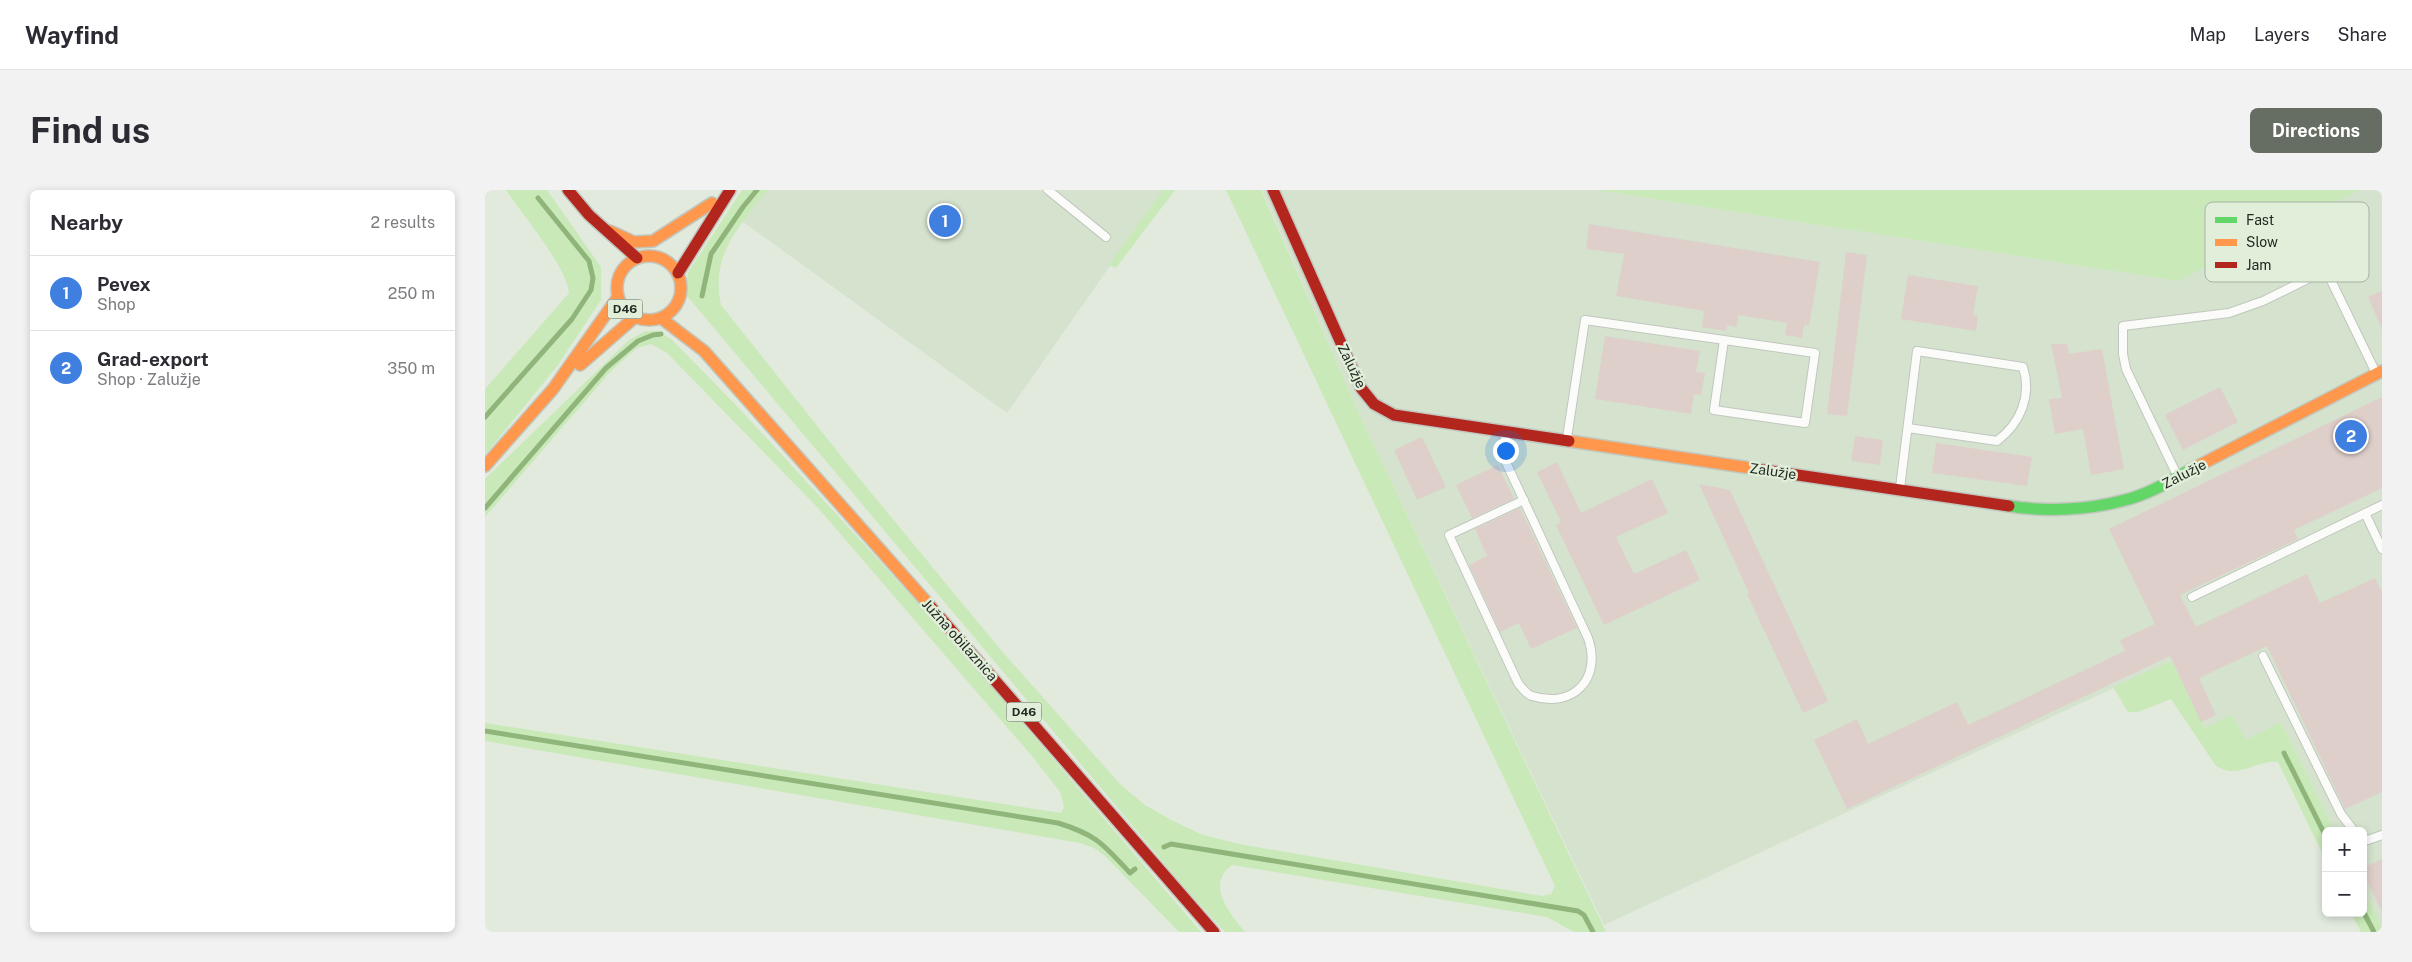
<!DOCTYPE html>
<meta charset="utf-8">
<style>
body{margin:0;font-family:"Public Sans",sans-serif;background:#f2f2f3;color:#2b2b33}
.controls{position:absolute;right:15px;bottom:15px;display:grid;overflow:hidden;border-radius:8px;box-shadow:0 2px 8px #0003}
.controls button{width:45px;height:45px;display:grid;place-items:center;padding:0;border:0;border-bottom:1px solid #e1e1e2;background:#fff;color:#2b2b33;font:25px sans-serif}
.you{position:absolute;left:1020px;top:260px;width:18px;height:18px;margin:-12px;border:4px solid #fff;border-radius:50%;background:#1a73e8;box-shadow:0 0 0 8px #1a73e833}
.badge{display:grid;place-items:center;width:32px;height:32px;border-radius:50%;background:#666d63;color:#fff;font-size:16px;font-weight:700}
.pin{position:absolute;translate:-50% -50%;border:2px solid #fff;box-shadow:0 1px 5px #0006}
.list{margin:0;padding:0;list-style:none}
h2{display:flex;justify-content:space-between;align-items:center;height:65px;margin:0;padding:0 20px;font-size:21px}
h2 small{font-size:16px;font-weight:400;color:#7c7c81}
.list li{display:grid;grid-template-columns:32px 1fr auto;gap:15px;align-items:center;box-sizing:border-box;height:75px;padding:0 20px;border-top:1px solid #e1e1e2}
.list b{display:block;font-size:19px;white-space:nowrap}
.list p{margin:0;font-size:16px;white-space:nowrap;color:#7c7c81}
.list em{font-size:16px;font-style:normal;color:#7c7c81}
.map{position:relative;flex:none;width:1897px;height:742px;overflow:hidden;border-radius:8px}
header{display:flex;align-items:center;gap:30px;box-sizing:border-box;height:70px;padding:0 25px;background:#fff;border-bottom:1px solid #e1e1e2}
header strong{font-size:24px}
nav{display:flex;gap:28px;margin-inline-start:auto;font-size:18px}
.intro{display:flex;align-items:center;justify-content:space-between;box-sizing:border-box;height:120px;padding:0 30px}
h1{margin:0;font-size:35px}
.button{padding:12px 22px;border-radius:8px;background:#666d63;color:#fff;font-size:18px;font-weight:700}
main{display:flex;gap:30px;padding:0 30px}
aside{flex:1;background:#fff;border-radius:8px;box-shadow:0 2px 8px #0003}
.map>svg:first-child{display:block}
.built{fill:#d5e2ce}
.green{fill:#c9e9b9}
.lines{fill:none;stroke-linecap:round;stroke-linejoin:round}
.stream{stroke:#8fb57b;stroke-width:5}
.building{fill:#dfcfcb}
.lane-casing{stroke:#c1c7be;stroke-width:10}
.fast-casing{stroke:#c1c7be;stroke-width:14}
.slow-casing{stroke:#c1c7be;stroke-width:14}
.jam-casing{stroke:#c1c7be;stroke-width:14}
.lane{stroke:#fbfcfa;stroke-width:8}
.fast{stroke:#63d668;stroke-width:11}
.slow{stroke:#ff974d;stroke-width:11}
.jam{stroke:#b3261e;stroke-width:11}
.labels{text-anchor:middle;stroke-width:5;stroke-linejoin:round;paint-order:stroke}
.shield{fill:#e0eeda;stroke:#5c6458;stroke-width:1}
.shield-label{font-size:12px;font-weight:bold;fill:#232921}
.street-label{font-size:14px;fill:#232921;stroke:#e0eeda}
.key{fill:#e0eeda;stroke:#a7b3a2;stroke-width:1}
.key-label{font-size:14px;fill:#232921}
</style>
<header>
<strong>Wayfind</strong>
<nav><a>Map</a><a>Layers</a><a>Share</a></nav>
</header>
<div class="intro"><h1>Find us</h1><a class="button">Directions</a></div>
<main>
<aside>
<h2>Nearby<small>2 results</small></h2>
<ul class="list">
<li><span class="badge" style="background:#3f7fe0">1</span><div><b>Pevex</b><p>Shop</p></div><em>250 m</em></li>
<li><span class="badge" style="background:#3f7fe0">2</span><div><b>Grad-export</b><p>Shop · Zalužje</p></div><em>350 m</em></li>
</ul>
</aside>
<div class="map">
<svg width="1897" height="742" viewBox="0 0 1897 742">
<rect width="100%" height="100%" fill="#e2eade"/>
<!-- built -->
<g class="built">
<path d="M283 0H678L522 223 257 31Z"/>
<path d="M777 0H1111L1693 91 1875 0H1897V737L1878 698V641H1850L1796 532 1761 550 1720 538 1687 471 1119 735 877 230Z"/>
</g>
<!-- green -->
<g class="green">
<path d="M21 0H62L116 77V110L73 175 0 265V199L84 103C82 77 37 24 21 0Z"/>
<path d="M257 0H283C254 36 225 65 236 115L364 276 515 459 635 594 660 615 686 630 718 645 754 654 1057 706 1066 704 1070 696 741 0H776L877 230 1121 742H1089L1062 727 747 675C720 695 745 723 760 742H740L700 698 202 106 200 95 204 81Z"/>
<path d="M678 0H690L631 78 624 75Z"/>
<path d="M1111 0H1875L1693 91Z"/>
<path d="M161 141H172L186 149 251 215 457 439 716 742H694L620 666 609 658 595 653 0 551V533L576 623 579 617 575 602 546 565 333 318 182 163 166 154 152 158 146 163 126 181 0 327V289L144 150Z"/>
<path d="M1687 471 1720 538 1747 525 1761 550 1796 532 1850 641H1841V671L1793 572C1770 570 1754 590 1731 576L1686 509 1653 522H1643L1628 497Z"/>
<path d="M1878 698 1897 737V742H1876L1866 723H1878Z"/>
</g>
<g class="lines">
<!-- stream -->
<g class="stream">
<path d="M217 106 226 64 258 17 272 0"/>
<path d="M0 227 87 129 106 100 108 88 104 71 53 8"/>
<path d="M0 318 121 178 153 151 168 145 176 144"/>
<path d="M0 541 573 633C612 645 618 654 645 683L650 679"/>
<path d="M1799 563 1841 647"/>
<path d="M679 657 686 654 1093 721 1099 725 1108 742"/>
<path d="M1878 721 1889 742"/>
</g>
</g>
<!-- building -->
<g class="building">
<path d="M1104 34 1335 72 1324 136 1319 135 1317 148 1300 145 1302 133 1253 125 1252 137 1242 135 1241 141 1217 137 1219 121 1131 106 1139 64 1101 59Z"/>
<path d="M1361 62 1382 65 1362 226 1342 224Z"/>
<path d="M1423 85 1493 96 1488 125 1493 126 1491 141 1416 129Z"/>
<path d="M1897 101V139L1883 107Z"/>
<path d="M1120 146 1215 161 1211 182 1220 183 1216 205 1209 204 1206 224 1110 209Z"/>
<path d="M1566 154H1582L1584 164 1617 159 1639 279 1606 285 1598 239 1570 244 1564 209 1577 208Z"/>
<path d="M1735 197 1753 232 1698 260 1680 225Z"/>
<path d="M1897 207V298L1809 340 1813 349 1695 405 1711 437 1822 384 1835 413 1890 388 1897 402V602L1860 619 1782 456 1714 488 1731 525 1716 532 1685 466 1362 619 1329 550 1372 529 1383 554 1472 512 1483 535 1640 461 1635 450 1670 434 1624 339Z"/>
<path d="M1370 246 1398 250 1395 275 1366 271Z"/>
<path d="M937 247 961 297 932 310 909 260Z"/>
<path d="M1451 253 1547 267 1542 296 1447 283Z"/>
<path d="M1072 272 1096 323 1167 289 1183 323 1131 347 1149 384 1201 360 1215 390 1119 435 1071 335 1076 332 1052 282Z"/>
<path d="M1013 275 1029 309 987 328 971 295Z"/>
<path d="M1214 294 1245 300 1343 511 1318 523 1262 404 1264 403Z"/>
<path d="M1035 318 1092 438 1046 459 1034 433 1015 442 984 375 1002 366 990 339Z"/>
<path d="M1897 669V722L1878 683V678Z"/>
</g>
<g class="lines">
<defs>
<g id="lane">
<path d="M563 0 621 47"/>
<path d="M1021 243 1017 259 1019 268 1103 448C1117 488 1089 519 1047 506 1042 505 1037 498 1033 493L964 345 1039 310"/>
<path d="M1082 248 1100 130 1330 163 1320 233 1229 220 1239 150"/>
<path d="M1692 285 1641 179 1638 164V136L1744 123 1778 111 1841 80 1891 183"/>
<path d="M1415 298 1432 161 1538 177C1547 205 1536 233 1512 251L1423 238"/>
<path d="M1880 323 1897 359"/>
<path d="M1707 407 1897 315"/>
<path d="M1778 466 1856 624 1869 641"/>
<path d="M1878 648 1883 650 1897 645"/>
</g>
<path id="fast" d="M1524 316C1561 322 1604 320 1640 310 1665 304 1688 289 1711 277"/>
<g id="slow">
<path d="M125 41 149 52 168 51 227 13"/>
<circle cx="164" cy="98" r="32"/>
<path d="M176 128 219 161 446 417"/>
<path d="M95 175 150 127"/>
<path d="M1084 251 1272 279"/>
<path d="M0 276 68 199 133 107"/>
<path d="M1711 277 1897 181"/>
</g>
<g id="jam">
<path d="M83 0 104 25 152 68"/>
<path d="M788 0 876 198 889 214 909 225 1084 251"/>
<path d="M193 83 245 0"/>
<path d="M1272 279 1524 316"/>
<path d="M446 417 729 742"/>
</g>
</defs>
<!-- lane casing -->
<use href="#lane" class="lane-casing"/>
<!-- fast casing -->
<use href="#fast" class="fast-casing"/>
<!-- slow casing -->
<use href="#slow" class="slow-casing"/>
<!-- jam casing -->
<use href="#jam" class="jam-casing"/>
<!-- lane -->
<use href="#lane" class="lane"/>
<!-- fast -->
<use href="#fast" class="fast"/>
<!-- slow -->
<use href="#slow" class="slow"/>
<!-- jam -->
<use href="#jam" class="jam"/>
</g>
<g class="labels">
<!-- shield labels -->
<g class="shield">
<rect x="122.5" y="109.5" width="35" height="19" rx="4"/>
<rect x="521.5" y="512.5" width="35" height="19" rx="4"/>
</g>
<g class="shield-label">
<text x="140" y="123">D46</text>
<text x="539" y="526">D46</text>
</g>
<!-- street labels -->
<g class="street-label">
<text transform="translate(867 176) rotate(64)" y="5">Zalužje</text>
<text transform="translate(1288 281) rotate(8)" y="5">Zalužje</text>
<text transform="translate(1699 284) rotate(-27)" y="5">Zalužje</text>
<text transform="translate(475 450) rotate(48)" y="5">Južna obilaznica</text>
</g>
</g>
<!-- legend -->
<rect x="1720" y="12" width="164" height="80" rx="8" class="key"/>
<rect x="1730" y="27" width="22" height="6" fill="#63d668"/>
<rect x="1730" y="49" width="22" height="7" fill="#ff974d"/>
<rect x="1730" y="72" width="22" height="6" fill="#b3261e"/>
<g class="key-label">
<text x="1761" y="35">Fast</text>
<text x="1761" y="57">Slow</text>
<text x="1761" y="80">Jam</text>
</g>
</svg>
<div class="controls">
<button>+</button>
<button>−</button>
</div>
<div class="you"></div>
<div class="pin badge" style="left:460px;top:31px;background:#3f7fe0">1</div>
<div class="pin badge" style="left:1866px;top:246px;background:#3f7fe0">2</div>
</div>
</main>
